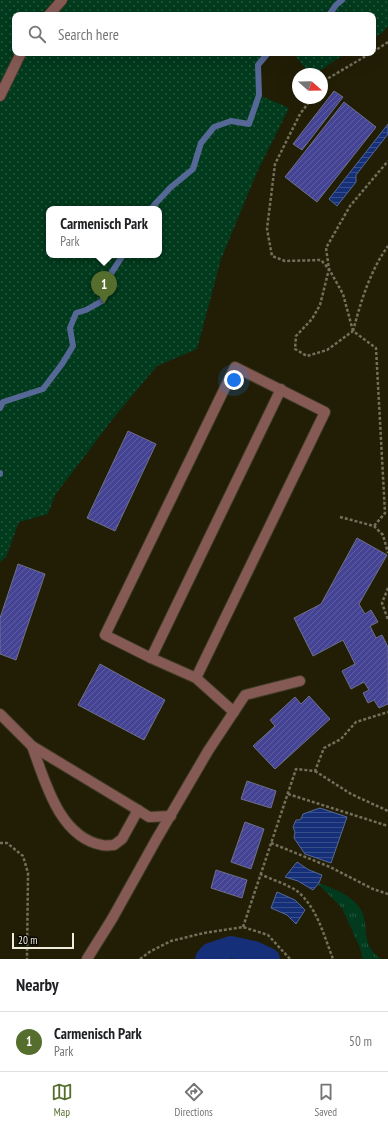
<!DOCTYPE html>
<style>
body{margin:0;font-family:"PT Sans Narrow",sans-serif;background:#f2f2f2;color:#202124}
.compass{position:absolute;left:292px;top:68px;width:36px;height:36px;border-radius:50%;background:#fff;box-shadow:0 4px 16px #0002;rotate:110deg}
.scale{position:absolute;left:12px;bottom:10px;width:62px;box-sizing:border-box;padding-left:4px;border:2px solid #eeecdd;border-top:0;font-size:11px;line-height:14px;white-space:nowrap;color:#eeecdd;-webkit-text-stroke:3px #090802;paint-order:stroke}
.you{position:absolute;left:234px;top:380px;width:14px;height:14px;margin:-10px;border:3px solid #fff;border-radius:50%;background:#1a73e8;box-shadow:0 0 0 6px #1a73e833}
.badge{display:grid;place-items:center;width:26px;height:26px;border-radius:50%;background:#556e2d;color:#fff;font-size:13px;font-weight:700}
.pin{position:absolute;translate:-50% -33px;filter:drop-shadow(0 1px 2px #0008)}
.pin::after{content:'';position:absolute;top:21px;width:14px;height:12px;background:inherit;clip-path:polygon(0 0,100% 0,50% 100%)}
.popup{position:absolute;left:46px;top:206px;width:116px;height:52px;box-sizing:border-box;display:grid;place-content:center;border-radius:8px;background:#fff;filter:drop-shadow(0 1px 3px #0005);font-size:13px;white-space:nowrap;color:#757577}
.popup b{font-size:15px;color:#202124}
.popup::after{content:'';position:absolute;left:50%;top:100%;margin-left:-8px;border:8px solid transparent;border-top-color:#fff}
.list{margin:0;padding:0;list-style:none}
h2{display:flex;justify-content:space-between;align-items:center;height:52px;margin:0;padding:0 16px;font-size:17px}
h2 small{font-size:13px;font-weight:400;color:#757577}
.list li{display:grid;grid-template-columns:26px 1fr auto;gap:12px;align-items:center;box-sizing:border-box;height:60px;padding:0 16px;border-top:1px solid #e0e0e0}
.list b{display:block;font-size:15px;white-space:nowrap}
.list p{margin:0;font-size:13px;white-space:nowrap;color:#757577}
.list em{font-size:13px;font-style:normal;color:#757577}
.icon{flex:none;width:22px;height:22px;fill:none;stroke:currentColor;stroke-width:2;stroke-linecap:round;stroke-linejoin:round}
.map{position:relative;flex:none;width:388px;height:959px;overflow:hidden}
.search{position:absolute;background:#fff;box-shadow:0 4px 16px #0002;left:12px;right:12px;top:12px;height:44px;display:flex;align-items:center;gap:10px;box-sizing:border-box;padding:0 14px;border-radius:8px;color:#757577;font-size:15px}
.sheet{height:112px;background:#fff}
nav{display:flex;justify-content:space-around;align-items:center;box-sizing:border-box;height:56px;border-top:1px solid #e0e0e0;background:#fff;font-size:11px;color:#757577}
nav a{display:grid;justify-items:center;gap:2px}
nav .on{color:#556e2d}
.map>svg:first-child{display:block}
.grass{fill:url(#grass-tufts)}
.park{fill:url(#park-dots);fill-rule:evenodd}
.water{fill:url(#water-rules);stroke:#566896}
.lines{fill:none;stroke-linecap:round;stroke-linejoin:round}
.stream{stroke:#566896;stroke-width:6}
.canal{stroke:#153078;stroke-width:22}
.building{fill:url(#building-hatch);stroke:#6e7089}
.service-casing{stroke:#3f3b24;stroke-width:12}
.path{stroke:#726f5a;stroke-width:2.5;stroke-dasharray:3 2;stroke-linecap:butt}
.service{stroke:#855a55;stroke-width:10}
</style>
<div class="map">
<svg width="388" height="959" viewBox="0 0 388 959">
<defs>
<pattern id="grass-tufts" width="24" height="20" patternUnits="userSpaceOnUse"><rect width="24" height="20" fill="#013a1d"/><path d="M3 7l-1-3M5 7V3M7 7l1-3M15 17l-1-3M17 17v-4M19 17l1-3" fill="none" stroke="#26573d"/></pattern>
<pattern id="park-dots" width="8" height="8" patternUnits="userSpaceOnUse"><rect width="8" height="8" fill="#013a1d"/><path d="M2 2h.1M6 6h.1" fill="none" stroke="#26573d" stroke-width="1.8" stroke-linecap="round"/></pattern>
<pattern id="water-rules" width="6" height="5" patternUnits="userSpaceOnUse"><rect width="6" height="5" fill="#153078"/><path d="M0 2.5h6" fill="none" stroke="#374e8b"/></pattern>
<pattern id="building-hatch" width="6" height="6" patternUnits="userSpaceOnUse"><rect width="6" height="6" fill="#454393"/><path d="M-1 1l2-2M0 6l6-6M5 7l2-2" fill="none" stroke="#605ea2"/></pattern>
</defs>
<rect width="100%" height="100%" fill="#221e06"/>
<!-- grass -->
<path class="grass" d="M319 883C334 889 355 896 362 912 370 931 360 944 381 959H363L360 948 342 908 318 884Z"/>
<!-- park -->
<g class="park">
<path d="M0 0H388V26L382 33 373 38V15H15V53H268L258 65 259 95 289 108 257 172 221 259 197 349 157 366 115 416 55 495 48 514 19 522 6 557 0 562ZM49 209H159V255H49Z"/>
<path d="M293 53H346L315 74H310Z"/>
</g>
<!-- water -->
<g class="water">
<path d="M388 124V134L356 175V182L337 206 329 199Z"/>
<path d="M320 808 347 817 331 863 305 854 294 838 295 832 293 827 296 820H299L301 819 303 814Z"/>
<path d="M297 862 309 870 322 875 319 883 313 890 298 881 285 877Z"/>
<path d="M277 892 295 900 305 910 296 924 287 915 271 908Z"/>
</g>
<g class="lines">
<!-- stream -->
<g class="stream">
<path d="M329 15 336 5 342 0"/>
<path d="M151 209 155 204 171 187 193 169 201 143 214 127 231 121 249 124 259 95 258 65 268 53"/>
<path d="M0 408 3 402 43 389 62 364 73 346 70 328 76 313 86 310 102 301 108 278 123 255"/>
<path d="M0 473V474"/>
</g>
<!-- canal -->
<path class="canal" d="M206 959 210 954 231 947 254 952 269 959"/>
</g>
<!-- building -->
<g class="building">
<path d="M334 91 343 97 302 150 293 144Z"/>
<path d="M344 102 376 127 317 202 285 177Z"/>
<path d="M128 431 156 444 115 531 87 518Z"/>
<path d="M357 538 387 555 359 604 365 614 371 610 378 622 370 626 376 638 382 635 388 647V704L379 708 374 700 368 703 363 693 369 690 364 682 351 689 342 671 355 664 343 640 313 656 294 618 321 604Z"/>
<path d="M18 564 45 574 16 660 0 654V618Z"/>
<path d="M100 664 165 700 144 740 78 705Z"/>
<path d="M309 696 330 719 275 769 253 746 275 726 270 720 295 697 301 704Z"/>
<path d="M247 781 276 791 271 808 241 799Z"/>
<path d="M245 822 264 829 251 869 231 862Z"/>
<path d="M216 870 247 880 242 898 211 888Z"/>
</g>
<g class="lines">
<defs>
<g id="service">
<path d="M49 15 62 0"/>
<path d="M0 96 21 53"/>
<path d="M151 658 281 389"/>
<path d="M196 678 325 412 235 367 105 635 151 658 196 678 234 712"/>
<path d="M0 714 32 746 138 810 149 817 171 816"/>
<path d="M32 746C45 781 59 837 102 845 105 846 110 845 114 845L122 839 138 810"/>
<path d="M87 959 112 919 156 840 208 751 245 695 300 681"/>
</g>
</defs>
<!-- service casing -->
<use href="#service" class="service-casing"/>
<!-- path -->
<g class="path">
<path d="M373 52 388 42"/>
<path d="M322 86 327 79 371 53"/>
<path d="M312 98 300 114 275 164 267 229 272 256 285 261 321 260 329 269 320 305 312 319 296 336 295 349 307 356 327 350 353 331 376 348 385 513 374 526"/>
<path d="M353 331 343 294 329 269 326 248 350 206 388 161"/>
<path d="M353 331C361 301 370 271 388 246"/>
<path d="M340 517 374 526 383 535 388 553"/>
<path d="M388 588 382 603 388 620"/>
<path d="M315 771 351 794 388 811"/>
<path d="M288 794 388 826"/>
<path d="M0 843H7L23 856 28 873 27 959"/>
<path d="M271 843 330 867 373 889 388 894"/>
<path d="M260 874C270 879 289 885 297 891 317 907 324 936 333 959"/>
<path d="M243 927 296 769 315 771 324 748 341 739 356 722 388 712"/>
<path d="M140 959 151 951 171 941 204 933 243 927 268 935 290 959"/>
</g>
<!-- service -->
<use href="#service" class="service"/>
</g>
</svg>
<svg class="compass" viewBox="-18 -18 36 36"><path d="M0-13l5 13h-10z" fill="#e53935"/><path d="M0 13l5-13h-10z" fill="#757577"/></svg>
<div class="scale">20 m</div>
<div class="you"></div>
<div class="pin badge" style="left:104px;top:304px">1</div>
<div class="popup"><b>Carmenisch Park</b>Park</div>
<div class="search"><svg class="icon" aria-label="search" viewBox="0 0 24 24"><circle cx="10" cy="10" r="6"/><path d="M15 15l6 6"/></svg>Search here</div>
</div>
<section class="sheet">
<h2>Nearby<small></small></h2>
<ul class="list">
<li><span class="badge">1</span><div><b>Carmenisch Park</b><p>Park</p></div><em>50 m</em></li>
</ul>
</section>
<nav>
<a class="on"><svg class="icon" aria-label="map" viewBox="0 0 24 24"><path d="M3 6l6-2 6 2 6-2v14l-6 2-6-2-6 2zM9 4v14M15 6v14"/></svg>Map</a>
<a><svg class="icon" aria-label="directions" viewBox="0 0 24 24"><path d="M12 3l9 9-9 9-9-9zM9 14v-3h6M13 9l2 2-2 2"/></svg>Directions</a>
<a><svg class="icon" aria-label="saved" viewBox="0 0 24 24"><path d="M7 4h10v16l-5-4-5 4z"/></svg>Saved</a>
</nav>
